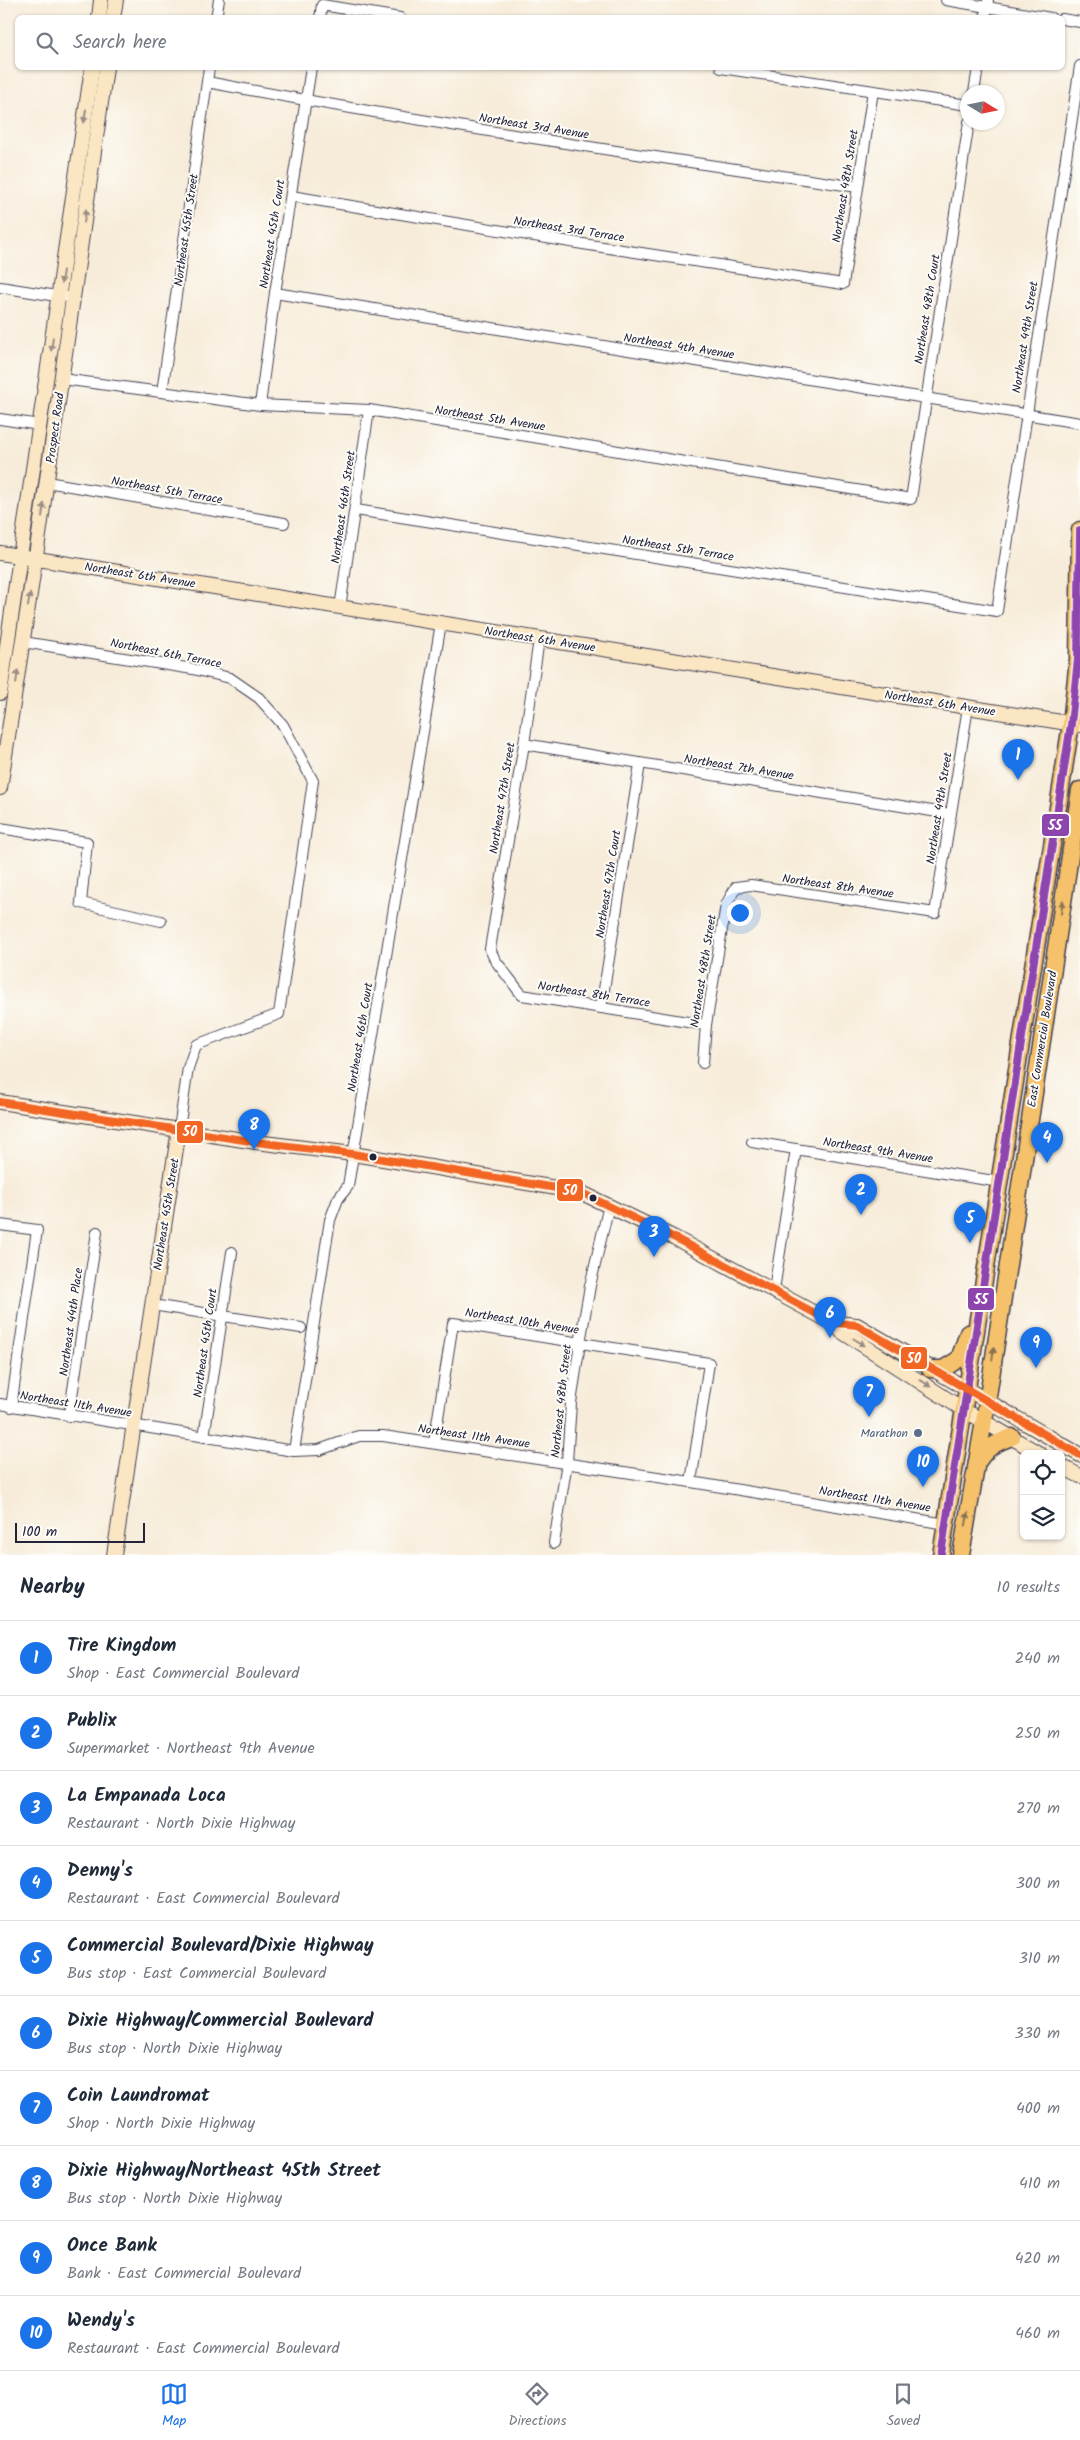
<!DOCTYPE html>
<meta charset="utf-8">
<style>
body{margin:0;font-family:Kalam,sans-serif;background:#f6f6f7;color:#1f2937}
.controls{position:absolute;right:15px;bottom:15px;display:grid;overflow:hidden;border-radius:8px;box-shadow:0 1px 4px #0004}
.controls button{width:45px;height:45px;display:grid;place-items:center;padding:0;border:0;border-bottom:1px solid #e0e1e3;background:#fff;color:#1f2937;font:25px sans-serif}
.compass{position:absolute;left:960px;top:85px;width:45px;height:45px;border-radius:50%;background:#fff;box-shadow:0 1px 4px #0004;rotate:100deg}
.scale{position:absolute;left:15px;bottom:12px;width:130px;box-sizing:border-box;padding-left:5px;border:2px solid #22223b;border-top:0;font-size:14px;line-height:18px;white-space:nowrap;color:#22223b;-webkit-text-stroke:4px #fdfcf7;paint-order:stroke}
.you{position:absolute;left:739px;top:912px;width:18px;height:18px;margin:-12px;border:4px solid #fff;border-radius:50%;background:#1a73e8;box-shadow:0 0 0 8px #1a73e833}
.badge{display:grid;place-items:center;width:32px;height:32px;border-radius:50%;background:#1a73e8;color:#fff;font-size:16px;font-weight:700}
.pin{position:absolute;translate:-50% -41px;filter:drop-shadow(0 1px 2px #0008)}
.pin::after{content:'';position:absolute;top:26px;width:18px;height:15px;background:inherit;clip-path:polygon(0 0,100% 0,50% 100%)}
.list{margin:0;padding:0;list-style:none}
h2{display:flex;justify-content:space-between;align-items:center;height:65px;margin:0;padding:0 20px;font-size:21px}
h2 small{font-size:16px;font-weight:400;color:#747a83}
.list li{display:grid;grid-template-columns:32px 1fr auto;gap:15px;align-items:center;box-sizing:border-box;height:75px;padding:0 20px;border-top:1px solid #e0e1e3}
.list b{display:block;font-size:19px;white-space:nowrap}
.list p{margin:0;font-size:16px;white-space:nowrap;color:#747a83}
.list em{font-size:16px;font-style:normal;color:#747a83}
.icon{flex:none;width:28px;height:28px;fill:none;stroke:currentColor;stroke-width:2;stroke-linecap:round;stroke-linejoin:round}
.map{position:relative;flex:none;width:1080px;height:1555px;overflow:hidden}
.search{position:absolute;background:#fff;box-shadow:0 1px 4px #0004;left:15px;right:15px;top:15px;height:55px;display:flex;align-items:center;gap:12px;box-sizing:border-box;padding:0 18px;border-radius:8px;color:#747a83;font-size:19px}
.sheet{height:815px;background:#fff}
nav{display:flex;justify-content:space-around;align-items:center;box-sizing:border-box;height:70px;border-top:1px solid #e0e1e3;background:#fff;font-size:14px;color:#747a83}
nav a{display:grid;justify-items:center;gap:2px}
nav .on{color:#1a73e8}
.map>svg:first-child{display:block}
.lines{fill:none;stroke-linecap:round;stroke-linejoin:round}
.street-casing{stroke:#424053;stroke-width:12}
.secondary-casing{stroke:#424053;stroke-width:16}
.primary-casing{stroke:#424053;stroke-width:19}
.street{stroke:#fff;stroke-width:10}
.secondary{stroke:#fbe6c4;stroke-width:14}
.primary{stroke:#f5c16b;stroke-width:16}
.bus-1-casing{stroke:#fdfcf7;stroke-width:11}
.bus-2-casing{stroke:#fdfcf7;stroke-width:11}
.bus-1{stroke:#8e44ad;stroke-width:8}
.bus-2{stroke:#f26522;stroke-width:8}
.oneway{fill:#998e86}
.oneway2{fill:#8c7253}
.bus-dot{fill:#22223b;stroke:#fdfcf7;stroke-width:2}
.service-dot{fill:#5c6f8a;stroke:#fdfcf7;stroke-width:2}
.labels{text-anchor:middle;stroke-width:4;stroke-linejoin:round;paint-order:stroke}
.street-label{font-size:12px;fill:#22223b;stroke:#fdfcf7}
.service-label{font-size:12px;fill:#4e5e75;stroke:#fdfcf7;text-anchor:end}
.line-badge{stroke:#fdfcf7;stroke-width:2}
.badge-label{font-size:14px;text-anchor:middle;font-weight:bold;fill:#fff}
</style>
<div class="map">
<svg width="1080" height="1555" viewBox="0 0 1080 1555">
<rect width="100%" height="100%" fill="#fdfcf7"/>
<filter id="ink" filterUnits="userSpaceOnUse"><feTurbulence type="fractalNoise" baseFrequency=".02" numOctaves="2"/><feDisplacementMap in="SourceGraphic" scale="10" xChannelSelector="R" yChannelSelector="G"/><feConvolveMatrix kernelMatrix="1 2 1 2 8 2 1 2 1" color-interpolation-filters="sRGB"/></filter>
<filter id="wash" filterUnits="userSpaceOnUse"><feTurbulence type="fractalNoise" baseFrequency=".0096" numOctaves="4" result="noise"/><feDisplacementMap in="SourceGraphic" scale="20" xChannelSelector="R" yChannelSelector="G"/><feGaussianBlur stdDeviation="1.12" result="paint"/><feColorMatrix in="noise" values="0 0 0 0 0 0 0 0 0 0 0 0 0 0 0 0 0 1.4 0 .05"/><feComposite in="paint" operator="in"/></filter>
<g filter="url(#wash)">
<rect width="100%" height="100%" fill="#f7ecd9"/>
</g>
<g filter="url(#ink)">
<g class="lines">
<defs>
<g id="street">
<path d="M946 0 1051 18"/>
<path d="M216 18 219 0"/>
<path d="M320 18 322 5 400 18"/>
<path d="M985 18 988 1"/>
<path d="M1062 19 1080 22"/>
<path d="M721 68 968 105"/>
<path d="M207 82C423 123 640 155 858 187"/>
<path d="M974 92 978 68"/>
<path d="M291 196 583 244 843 284 873 91"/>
<path d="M0 287 63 297"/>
<path d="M275 293 1080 423"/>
<path d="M62 379 260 405 369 410 911 499 969 122"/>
<path d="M162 392 209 68"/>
<path d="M260 405 275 293 311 68"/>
<path d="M0 419 40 425"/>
<path d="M47 482 284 523"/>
<path d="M356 510 997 611 1080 66"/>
<path d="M340 608 369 410"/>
<path d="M539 639 524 744 490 949 495 960 522 995 706 1025"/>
<path d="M23 642 193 669 230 678 259 698 283 725 313 781 279 1014 196 1045 188 1068 179 1129"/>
<path d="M524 744 950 814"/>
<path d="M0 828 87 842 81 903 161 921"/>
<path d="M601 1008 640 764"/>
<path d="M703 1063 706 1025 726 905 736 887 751 885 935 913 968 707"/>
<path d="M752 1142 1000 1182"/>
<path d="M0 1225 37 1230 11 1407"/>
<path d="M774 1290 796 1149"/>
<path d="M152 1305 301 1328"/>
<path d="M0 1404 294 1451 319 1450 359 1436H383L691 1482 946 1524"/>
<path d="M69 1416 97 1232"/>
<path d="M204 1437 232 1252"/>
<path d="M434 1443 453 1323 709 1363 691 1482"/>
<path d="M294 1451 330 1220 338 1199 348 1186 441 623"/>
<path d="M554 1543 567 1462 571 1403 580 1343 590 1286 609 1205"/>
</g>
<g id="secondary">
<path d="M99 18 101 0"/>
<path d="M113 18 116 0"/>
<path d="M0 553 1080 725"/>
<path d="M0 693 92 68"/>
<path d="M0 788 38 542 106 68"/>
<path d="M0 1102 256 1142 353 1154 580 1192 675 1238 822 1317 837 1323 857 1325 1080 1455"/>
<path d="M837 1323 841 1331 964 1410 1040 1454"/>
<path d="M1061 1466 1080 1476"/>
<path d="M114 1555 179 1129"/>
</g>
<g id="primary">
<path d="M930 1369H943L959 1359 968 1333"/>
<path d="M977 1463C987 1447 995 1443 1012 1437"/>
<path d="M941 1555 1071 724 1078 659 1080 530"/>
<path d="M961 1555 987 1403 1080 790"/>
</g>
</defs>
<!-- street casing -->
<use href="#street" class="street-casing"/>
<!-- secondary casing -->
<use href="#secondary" class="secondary-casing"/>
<!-- primary casing -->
<use href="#primary" class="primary-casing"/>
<!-- street -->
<use href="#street" class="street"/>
<!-- secondary -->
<use href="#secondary" class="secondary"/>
<!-- primary -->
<use href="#primary" class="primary"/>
<defs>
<path id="bus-1" d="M941 1555 1071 724 1078 659 1080 530"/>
<path id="bus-2" d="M0 1102 256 1142 353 1154 580 1192 675 1238 822 1317 837 1323 857 1325 1080 1455"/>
</defs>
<!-- bus-1 casing -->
<use href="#bus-1" class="bus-1-casing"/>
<!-- bus-2 casing -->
<use href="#bus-2" class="bus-2-casing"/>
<!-- bus-1 -->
<use href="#bus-1" class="bus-1"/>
<!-- bus-2 -->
<use href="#bus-2" class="bus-2"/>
</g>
<!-- one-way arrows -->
<defs><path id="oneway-solid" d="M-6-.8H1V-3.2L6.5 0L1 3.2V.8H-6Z" transform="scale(1.25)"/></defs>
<g class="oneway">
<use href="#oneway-solid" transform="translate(85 116) rotate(98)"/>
<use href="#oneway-solid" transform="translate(85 216) rotate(-82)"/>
<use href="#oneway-solid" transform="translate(62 277) rotate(98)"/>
<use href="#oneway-solid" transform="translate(52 344) rotate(98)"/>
<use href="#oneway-solid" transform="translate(43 510) rotate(-82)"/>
<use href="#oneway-solid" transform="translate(29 600) rotate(-81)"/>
<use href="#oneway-solid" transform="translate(17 677) rotate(-81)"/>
<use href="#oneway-solid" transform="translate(859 1342) rotate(32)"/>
<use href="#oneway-solid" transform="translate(925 1383) rotate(34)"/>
</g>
<g class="oneway2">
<use href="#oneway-solid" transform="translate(1062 907) rotate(-81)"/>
<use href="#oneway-solid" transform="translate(993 1354) rotate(-83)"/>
<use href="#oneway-solid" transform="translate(967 1519) rotate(-80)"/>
</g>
</g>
<!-- markers -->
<g class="bus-dot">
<circle cx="373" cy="1157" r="4.5"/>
<circle cx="593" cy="1198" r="4.5"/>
</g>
<circle class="service-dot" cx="918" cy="1433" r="5"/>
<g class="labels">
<!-- street labels -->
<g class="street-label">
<text transform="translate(534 126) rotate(9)" y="4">Northeast 3rd Avenue</text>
<text transform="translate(845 186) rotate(-81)" y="4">Northeast 48th Street</text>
<text transform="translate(569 229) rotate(9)" y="4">Northeast 3rd Terrace</text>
<text transform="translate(186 230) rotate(-82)" y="4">Northeast 45th Street</text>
<text transform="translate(272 234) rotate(-81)" y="4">Northeast 45th Court</text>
<text transform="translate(927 309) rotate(-81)" y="4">Northeast 48th Court</text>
<text transform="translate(1025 337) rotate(-81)" y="4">Northeast 49th Street</text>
<text transform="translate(679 346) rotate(9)" y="4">Northeast 4th Avenue</text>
<text transform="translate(490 418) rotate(9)" y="4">Northeast 5th Avenue</text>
<text transform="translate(55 428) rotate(-82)" y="4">Prospect Road</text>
<text transform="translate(167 490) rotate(10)" y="4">Northeast 5th Terrace</text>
<text transform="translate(343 507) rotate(-82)" y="4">Northeast 46th Street</text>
<text transform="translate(678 548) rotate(9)" y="4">Northeast 5th Terrace</text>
<text transform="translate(140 575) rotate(9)" y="4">Northeast 6th Avenue</text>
<text transform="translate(540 639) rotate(9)" y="4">Northeast 6th Avenue</text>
<text transform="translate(166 653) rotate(11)" y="4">Northeast 6th Terrace</text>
<text transform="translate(940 703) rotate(9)" y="4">Northeast 6th Avenue</text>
<text transform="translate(739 767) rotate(9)" y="4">Northeast 7th Avenue</text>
<text transform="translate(502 798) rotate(-81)" y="4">Northeast 47th Street</text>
<text transform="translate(939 808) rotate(-81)" y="4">Northeast 49th Street</text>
<text transform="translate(608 884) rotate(-81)" y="4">Northeast 47th Court</text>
<text transform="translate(838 886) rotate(8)" y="4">Northeast 8th Avenue</text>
<text transform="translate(703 971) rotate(-81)" y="4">Northeast 48th Street</text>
<text transform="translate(594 994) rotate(9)" y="4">Northeast 8th Terrace</text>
<text transform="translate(360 1037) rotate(-81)" y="4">Northeast 46th Court</text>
<text transform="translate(1042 1039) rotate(-81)" y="4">East Commercial Boulevard</text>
<text transform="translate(878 1150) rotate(9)" y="4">Northeast 9th Avenue</text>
<text transform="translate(166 1214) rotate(-81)" y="4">Northeast 45th Street</text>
<text transform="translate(522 1321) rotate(9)" y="4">Northeast 10th Avenue</text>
<text transform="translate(71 1322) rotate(-82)" y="4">Northeast 44th Place</text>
<text transform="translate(205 1343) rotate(-82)" y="4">Northeast 45th Court</text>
<text transform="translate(561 1401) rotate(-84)" y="4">Northeast 48th Street</text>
<text transform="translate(76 1404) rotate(9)" y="4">Northeast 11th Avenue</text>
<text transform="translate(474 1436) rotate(8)" y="4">Northeast 11th Avenue</text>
<text transform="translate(875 1499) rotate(9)" y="4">Northeast 11th Avenue</text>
</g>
<!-- service labels -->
<g class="service-label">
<text x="908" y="1437">Marathon</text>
</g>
</g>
<g class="line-badge">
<rect x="1041" y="813" width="29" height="24" rx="5" fill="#8e44ad"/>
<rect x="176" y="1120" width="28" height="24" rx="5" fill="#f26522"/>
<rect x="556" y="1178" width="28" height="24" rx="5" fill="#f26522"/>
<rect x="967" y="1287" width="28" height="24" rx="5" fill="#8e44ad"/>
<rect x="900" y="1346" width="28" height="24" rx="5" fill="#f26522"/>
</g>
<g class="badge-label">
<text x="1055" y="830">55</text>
<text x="190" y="1136">50</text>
<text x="570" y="1195">50</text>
<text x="981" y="1304">55</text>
<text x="914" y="1363">50</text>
</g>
</svg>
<div class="controls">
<button><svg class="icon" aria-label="locate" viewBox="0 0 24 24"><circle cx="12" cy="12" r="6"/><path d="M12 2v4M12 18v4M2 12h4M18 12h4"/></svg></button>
<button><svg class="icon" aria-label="layers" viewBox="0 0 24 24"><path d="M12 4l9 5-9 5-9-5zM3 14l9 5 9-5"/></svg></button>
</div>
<svg class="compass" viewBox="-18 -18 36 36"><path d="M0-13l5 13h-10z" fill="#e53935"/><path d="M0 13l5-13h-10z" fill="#747a83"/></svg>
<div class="scale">100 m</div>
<div class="you"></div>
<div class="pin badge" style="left:1018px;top:780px">1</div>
<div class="pin badge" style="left:861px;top:1215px">2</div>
<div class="pin badge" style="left:654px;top:1257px">3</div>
<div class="pin badge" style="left:1047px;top:1163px">4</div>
<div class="pin badge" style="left:970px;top:1243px">5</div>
<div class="pin badge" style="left:830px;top:1338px">6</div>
<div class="pin badge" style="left:869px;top:1417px">7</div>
<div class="pin badge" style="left:254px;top:1150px">8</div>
<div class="pin badge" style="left:1036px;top:1368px">9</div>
<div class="pin badge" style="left:923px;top:1487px">10</div>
<div class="search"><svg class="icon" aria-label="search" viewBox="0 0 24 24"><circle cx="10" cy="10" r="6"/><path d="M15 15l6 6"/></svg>Search here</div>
</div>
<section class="sheet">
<h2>Nearby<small>10 results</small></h2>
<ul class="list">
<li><span class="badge">1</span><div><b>Tire Kingdom</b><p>Shop · East Commercial Boulevard</p></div><em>240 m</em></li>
<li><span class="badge">2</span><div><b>Publix</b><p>Supermarket · Northeast 9th Avenue</p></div><em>250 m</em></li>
<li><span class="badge">3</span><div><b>La Empanada Loca</b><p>Restaurant · North Dixie Highway</p></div><em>270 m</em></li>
<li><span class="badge">4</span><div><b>Denny's</b><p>Restaurant · East Commercial Boulevard</p></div><em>300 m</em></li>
<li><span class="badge">5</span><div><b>Commercial Boulevard/Dixie Highway</b><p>Bus stop · East Commercial Boulevard</p></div><em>310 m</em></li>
<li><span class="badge">6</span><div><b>Dixie Highway/Commercial Boulevard</b><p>Bus stop · North Dixie Highway</p></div><em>330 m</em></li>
<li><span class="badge">7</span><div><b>Coin Laundromat</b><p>Shop · North Dixie Highway</p></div><em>400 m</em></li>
<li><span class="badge">8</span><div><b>Dixie Highway/Northeast 45th Street</b><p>Bus stop · North Dixie Highway</p></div><em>410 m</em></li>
<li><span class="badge">9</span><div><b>Once Bank</b><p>Bank · East Commercial Boulevard</p></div><em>420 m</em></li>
<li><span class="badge">10</span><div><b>Wendy's</b><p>Restaurant · East Commercial Boulevard</p></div><em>460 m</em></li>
</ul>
</section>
<nav>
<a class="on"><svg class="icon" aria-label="map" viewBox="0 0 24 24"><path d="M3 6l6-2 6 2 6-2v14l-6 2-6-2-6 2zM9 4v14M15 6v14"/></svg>Map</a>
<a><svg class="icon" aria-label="directions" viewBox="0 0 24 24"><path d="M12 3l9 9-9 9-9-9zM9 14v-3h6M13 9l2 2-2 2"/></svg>Directions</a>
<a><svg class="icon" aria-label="saved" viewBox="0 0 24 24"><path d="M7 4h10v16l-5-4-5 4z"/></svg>Saved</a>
</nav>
